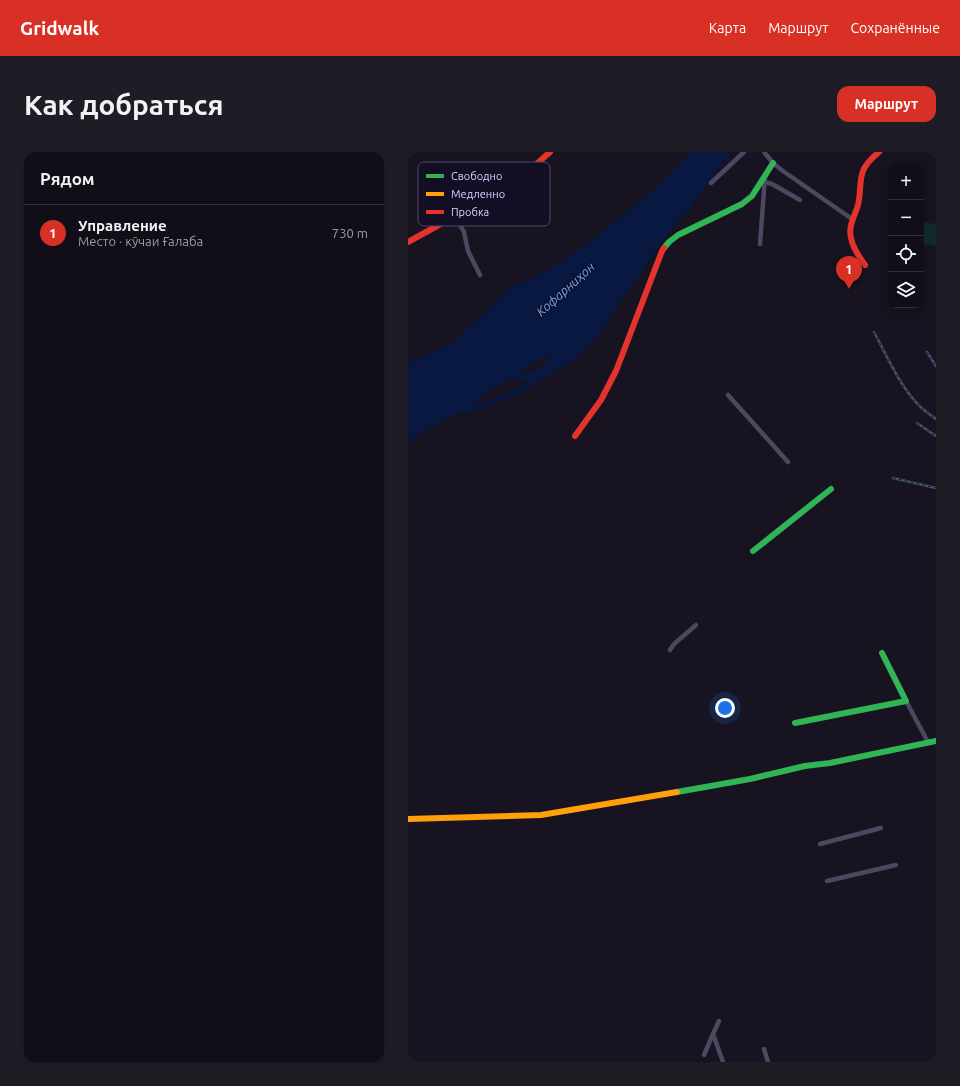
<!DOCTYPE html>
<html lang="ru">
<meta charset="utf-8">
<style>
body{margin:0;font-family:Ubuntu,sans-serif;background:#1e1c25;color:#f1f3f6}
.controls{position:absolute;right:12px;top:12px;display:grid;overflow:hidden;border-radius:8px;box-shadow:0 2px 10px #0003}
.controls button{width:36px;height:36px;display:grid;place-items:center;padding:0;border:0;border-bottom:1px solid #302e37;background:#110e18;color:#f1f3f6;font:20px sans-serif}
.you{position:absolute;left:317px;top:556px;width:14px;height:14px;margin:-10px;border:3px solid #fff;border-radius:50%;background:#1a73e8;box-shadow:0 0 0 6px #1a73e833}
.badge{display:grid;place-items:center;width:26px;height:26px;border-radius:50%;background:#d93025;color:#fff;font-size:13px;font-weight:700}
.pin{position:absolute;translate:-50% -33px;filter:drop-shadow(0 1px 2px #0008)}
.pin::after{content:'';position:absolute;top:21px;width:14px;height:12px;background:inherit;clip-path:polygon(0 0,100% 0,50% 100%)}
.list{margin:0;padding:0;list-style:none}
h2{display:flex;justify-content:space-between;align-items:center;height:52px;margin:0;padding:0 16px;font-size:17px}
h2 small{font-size:13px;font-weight:400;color:#9c9ca2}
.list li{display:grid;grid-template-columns:26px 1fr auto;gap:12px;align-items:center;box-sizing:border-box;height:56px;padding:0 16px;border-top:1px solid #302e37}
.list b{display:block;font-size:15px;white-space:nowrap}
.list p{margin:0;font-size:13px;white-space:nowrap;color:#9c9ca2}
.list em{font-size:13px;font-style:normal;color:#9c9ca2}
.icon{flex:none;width:22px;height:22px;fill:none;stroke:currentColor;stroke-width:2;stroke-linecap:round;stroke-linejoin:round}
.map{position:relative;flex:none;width:528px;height:910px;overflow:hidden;border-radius:12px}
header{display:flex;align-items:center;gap:24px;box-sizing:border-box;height:56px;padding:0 20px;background:#d93025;color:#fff}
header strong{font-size:19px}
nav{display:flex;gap:22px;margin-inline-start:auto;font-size:14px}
.intro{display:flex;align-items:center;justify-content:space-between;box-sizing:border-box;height:96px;padding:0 24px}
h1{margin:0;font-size:28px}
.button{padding:10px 18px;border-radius:12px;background:#d93025;color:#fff;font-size:14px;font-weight:700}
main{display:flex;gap:24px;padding:0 24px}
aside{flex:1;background:#110e18;border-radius:12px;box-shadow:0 2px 10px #0003}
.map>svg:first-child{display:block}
.green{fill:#122a2e}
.water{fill:#091841;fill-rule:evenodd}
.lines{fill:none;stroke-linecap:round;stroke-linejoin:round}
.street{stroke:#4b4861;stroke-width:4.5}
.fast{stroke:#30b455;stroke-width:6}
.slow{stroke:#ff9f0a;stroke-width:6}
.jam{stroke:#e5322d;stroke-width:6}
.rail-casing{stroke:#44566b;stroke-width:2.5}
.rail{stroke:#140e25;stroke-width:1;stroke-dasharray:3;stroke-linecap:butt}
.labels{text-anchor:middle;stroke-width:3;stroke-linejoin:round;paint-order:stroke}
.water-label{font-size:13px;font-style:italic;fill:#60a9ff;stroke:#140e25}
.key{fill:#140e25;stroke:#504966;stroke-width:1}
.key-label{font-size:11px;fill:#dbd2ff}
</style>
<header>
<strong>Gridwalk</strong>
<nav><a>Карта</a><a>Маршрут</a><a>Сохранённые</a></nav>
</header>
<div class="intro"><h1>Как добраться</h1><a class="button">Маршрут</a></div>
<main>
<aside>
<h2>Рядом<small></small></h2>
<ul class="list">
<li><span class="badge">1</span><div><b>Управление</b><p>Место · кӯчаи Ғалаба</p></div><em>730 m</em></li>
</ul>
</aside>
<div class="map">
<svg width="528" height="910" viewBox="0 0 528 910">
<rect width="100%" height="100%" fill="#171320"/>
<!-- green -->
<path class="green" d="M513 70 528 72V94L513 92Z"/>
<!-- water -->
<path class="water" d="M282 0H322L312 15 277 62 264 76 254 89 232 123 215 146 192 181 179 196 167 207 106 245 84 252 65 260 48 261 0 289V211L6 209 46 190 57 178 86 153 94 142 108 132 120 128 142 117 182 90 246 37 275 9ZM143 202C137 217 126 222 111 221L120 213ZM104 227 123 229C106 238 83 250 64 253L69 247 80 241 90 233Z"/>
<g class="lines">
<!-- street -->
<g class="street">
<path d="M356 0 365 11 375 19 444 67"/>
<path d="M357 30 364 32 392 48"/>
<path d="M303 31 336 0"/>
<path d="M47 64 56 80 60 99 72 123"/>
<path d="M352 92 357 25"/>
<path d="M320 243 380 310"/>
<path d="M262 498 266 492 288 473"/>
<path d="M498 549 520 590"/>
<path d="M412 692 473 676"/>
<path d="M419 729 488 713"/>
<path d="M311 869 305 882 315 910"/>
<path d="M356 897 360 910"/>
<path d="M296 903 305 882"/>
</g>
<!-- fast -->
<g class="fast">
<path d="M256 96 261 90 270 83 334 52 344 44 365 11"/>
<path d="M345 399 423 337"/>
<path d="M387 571 498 549 474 501"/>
<path d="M269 640 342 627 397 614 422 611 528 589"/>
</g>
<!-- slow -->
<path class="slow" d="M0 667 133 663 269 640"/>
<!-- jam -->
<g class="jam">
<path d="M0 90 47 64 124 16 142 0"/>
<path d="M457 113C451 105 445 96 443 86 440 73 447 64 450 53 453 42 451 29 455 19 458 11 465 5 471 0"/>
<path d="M167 284 193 248 208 219 254 99 256 96"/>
</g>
<defs>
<g id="rail">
<path d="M466 180C478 202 490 230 507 249 512 256 521 262 528 267"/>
<path d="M519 200 528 214"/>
<path d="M509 271 528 284"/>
<path d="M485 326 528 336"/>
</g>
</defs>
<!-- rail casing -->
<use href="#rail" class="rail-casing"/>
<!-- rail -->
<use href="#rail" class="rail"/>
</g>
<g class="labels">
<!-- water labels -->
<g class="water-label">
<text transform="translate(157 137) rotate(-42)" y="5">Кофарниҳон</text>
</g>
</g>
<!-- legend -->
<rect x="10" y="10" width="132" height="64" rx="6" class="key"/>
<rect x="18" y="22" width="18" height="4" fill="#30b455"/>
<rect x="18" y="40" width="18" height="4" fill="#ff9f0a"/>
<rect x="18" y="58" width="18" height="4" fill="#e5322d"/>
<g class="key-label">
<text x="43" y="28">Свободно</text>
<text x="43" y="46">Медленно</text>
<text x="43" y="64">Пробка</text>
</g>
</svg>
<div class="controls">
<button>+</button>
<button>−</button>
<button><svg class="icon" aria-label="locate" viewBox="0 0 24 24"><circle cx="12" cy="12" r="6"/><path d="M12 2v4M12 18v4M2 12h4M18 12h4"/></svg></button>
<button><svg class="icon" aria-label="layers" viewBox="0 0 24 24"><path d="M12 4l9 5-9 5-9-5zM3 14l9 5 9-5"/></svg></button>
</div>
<div class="you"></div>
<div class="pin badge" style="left:441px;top:137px">1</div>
</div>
</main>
